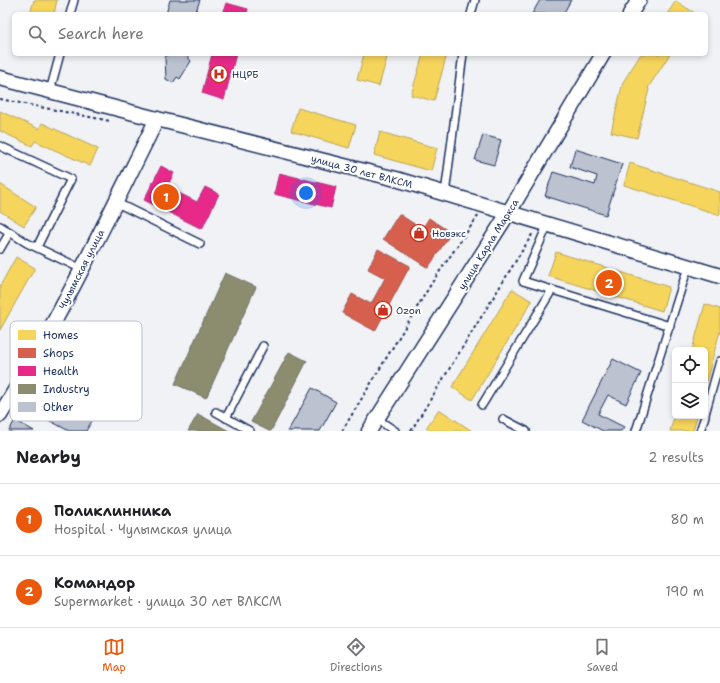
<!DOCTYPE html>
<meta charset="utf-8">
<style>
body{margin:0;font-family:"Shantell Sans",sans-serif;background:#f6f6f6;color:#202124}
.controls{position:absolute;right:12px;bottom:12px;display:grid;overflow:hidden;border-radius:6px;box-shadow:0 2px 6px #0003}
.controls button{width:36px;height:36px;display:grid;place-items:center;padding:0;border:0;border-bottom:1px solid #e0e0e0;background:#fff;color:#202124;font:20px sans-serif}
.you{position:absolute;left:306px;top:193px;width:14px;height:14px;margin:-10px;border:3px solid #fff;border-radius:50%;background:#1a73e8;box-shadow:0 0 0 6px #1a73e833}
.badge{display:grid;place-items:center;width:26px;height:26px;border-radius:50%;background:#ea580c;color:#fff;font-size:13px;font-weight:700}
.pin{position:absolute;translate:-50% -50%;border:2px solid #fff;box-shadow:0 1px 4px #0006}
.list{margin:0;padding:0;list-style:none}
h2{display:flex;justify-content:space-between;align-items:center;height:52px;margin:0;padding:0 16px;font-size:17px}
h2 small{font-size:13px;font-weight:400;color:#757577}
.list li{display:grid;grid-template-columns:26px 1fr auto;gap:12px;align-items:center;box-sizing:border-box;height:72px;padding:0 16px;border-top:1px solid #e0e0e0}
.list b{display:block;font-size:15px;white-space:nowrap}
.list p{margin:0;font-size:13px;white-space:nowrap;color:#757577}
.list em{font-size:13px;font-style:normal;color:#757577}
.icon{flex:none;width:22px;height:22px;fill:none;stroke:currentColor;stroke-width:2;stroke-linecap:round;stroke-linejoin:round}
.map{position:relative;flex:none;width:720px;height:431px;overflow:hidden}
.search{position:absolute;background:#fff;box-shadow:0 2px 6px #0003;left:12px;right:12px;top:12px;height:44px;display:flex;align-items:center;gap:10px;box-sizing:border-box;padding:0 14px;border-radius:6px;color:#757577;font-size:15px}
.sheet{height:196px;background:#fff}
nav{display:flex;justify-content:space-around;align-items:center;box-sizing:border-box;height:56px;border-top:1px solid #e0e0e0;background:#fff;font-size:11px;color:#757577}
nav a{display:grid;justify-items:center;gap:2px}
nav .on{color:#ea580c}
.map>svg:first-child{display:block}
.homes{fill:#f6d55c;stroke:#b4a35d}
.shops{fill:#d6604d;stroke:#9e5152}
.health{fill:#e7298a;stroke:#aa2b7d}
.industry{fill:#8c8c6e;stroke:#6a7069}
.building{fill:#bcc2d0;stroke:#1b2f5e}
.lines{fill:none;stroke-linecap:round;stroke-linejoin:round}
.service-casing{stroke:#1b2f5e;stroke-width:10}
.minor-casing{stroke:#1b2f5e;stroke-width:17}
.path{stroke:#1b2f5e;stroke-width:2;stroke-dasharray:3 3;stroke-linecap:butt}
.service{stroke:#fff;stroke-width:7}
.minor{stroke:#fff;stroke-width:14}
.labels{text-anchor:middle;stroke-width:4;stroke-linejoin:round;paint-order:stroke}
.poi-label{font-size:10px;fill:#1b2f5e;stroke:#fff;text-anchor:start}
.street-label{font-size:10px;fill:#1b2f5e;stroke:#fff}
.key{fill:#fff;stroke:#bbc1cf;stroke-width:1}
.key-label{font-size:11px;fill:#1b2f5e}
</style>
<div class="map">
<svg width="720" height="431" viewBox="0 0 720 431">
<rect width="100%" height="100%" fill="#f1f2f5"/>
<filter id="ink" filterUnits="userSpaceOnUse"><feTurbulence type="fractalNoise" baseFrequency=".025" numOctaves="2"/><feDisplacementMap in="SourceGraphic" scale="8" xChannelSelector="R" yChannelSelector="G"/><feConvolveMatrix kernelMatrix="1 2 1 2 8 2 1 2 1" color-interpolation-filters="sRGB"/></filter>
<g filter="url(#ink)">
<!-- homes -->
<g class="homes">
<path d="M34 0H57L54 14H30Z"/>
<path d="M676 1 696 14H667Z"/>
<path d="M364 54H388L379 86 357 80Z"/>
<path d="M423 54H447L434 101 411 95Z"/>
<path d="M641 54H670L648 88 649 89 637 138 611 132 623 82Z"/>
<path d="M298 108 356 125 349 148 291 131Z"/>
<path d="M0 111 39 129 42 123 98 149 90 166 35 141 32 146 0 131Z"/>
<path d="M380 132 437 148 431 171 374 155Z"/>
<path d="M630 163 720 192V215L624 185Z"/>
<path d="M0 184 36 207 24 226 0 211Z"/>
<path d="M556 252 669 287 662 311 548 276Z"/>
<path d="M16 257 35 268 0 330V286Z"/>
<path d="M512 289 532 301 472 400 452 387Z"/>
<path d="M705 304 720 309V331L705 386V350H692Z"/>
<path d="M439 409 472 431H430L426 428Z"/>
<path d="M675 414V416H697L693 431H670Z"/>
</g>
<!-- shops -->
<g class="shops">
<path d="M399 214 422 229 429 218 451 233 428 268 383 239Z"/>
<path d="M378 249 410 266 375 331 342 313 352 294 371 304 385 278 368 269Z"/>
</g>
<!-- health -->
<g class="health">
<path d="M226 3 248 9 247 14H223Z"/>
<path d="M212 54H236L224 100 202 93Z"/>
<path d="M161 166 174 173 167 187 197 202 205 187 219 194 202 229 144 200Z"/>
<path d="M279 173 336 187 331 208 274 194Z"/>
</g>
<!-- industry -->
<g class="industry">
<path d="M225 273 256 287 206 398 175 384Z"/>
<path d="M289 352 307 361 271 431H269L251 422Z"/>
<path d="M198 414 229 431H188Z"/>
</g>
<!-- building -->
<g class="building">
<path d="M170 0H200L195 14H166Z"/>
<path d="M540 0H571L563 14H532Z"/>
<path d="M167 54H185L191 61 180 79 177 77 173 83 166 79 165 58Z"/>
<path d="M483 135 501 140 494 165 475 160Z"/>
<path d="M575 149 622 164 606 215 545 196 553 172 595 185 597 176 570 167Z"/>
<path d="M613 359 641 373 626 404 608 395 598 414 624 427 621 431H603L582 420Z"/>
<path d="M312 388 336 402 320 431H288Z"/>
<path d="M52 396 93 419 86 431H69L41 416Z"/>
<path d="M15 420 34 431H9Z"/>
</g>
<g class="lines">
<defs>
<g id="service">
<path d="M70 14 74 0"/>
<path d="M471 14 475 0"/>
<path d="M50 91 60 54"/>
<path d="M0 146 71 179 37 247"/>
<path d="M445 194 463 54"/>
<path d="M115 202 200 244"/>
<path d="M548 224 523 281 670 326"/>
<path d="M0 226 27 243 82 269"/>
<path d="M0 249 10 232"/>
<path d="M482 405 552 290"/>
<path d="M216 412 250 431"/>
<path d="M705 414 720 361"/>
<path d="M226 418 263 346"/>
<path d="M377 419 395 431"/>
<path d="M503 419 526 431"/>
<path d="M636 431 688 267"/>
<path d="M700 431 705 416"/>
</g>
<g id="minor">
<path d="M630 14 639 0"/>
<path d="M0 78 157 119 396 179 720 276"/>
<path d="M0 415C59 321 107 219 157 119"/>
<path d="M369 431 509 212 603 54"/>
</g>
</defs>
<!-- service casing -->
<use href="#service" class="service-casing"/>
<!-- minor casing -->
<use href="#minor" class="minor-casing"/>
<!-- path -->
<g class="path">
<path d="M0 99 110 121"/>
<path d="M342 431 433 281 478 216"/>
<path d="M411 431 533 233"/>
</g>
<!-- service -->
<use href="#service" class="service"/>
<!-- minor -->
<use href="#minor" class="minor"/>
</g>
</g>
<!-- icons -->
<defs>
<symbol id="hospital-ring" viewBox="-11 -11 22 22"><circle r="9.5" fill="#fff" stroke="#c8321e" stroke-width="1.5"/><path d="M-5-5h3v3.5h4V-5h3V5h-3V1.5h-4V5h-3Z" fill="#c8321e"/></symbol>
<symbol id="shop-ring" viewBox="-11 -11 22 22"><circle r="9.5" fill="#fff" stroke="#c8321e" stroke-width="1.5"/><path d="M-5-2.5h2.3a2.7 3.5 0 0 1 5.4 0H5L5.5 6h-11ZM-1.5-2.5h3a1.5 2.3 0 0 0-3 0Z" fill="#c8321e"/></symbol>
</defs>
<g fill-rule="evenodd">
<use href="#hospital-ring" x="209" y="64" width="20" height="20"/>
<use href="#shop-ring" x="409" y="223" width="20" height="20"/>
<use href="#shop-ring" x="373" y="300" width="20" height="20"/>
</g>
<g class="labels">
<!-- poi labels -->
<g class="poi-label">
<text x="232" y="78">НЦРБ</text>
<text x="432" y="237">Новэкс</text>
<text x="396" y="314">Ozon</text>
</g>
<!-- street labels -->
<g class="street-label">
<text transform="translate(362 171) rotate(15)" y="4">улица 30 лет ВЛКСМ</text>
<text transform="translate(488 244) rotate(-58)" y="4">улица Карла Маркса</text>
<text transform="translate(81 269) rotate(-63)" y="4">Чулымская улица</text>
</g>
</g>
<!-- legend -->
<rect x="10" y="321" width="132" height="100" rx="6" class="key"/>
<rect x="18" y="330" width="18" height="10" fill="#f6d55c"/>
<rect x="18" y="348" width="18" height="10" fill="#d6604d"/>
<rect x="18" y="366" width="18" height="10" fill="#e7298a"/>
<rect x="18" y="384" width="18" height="10" fill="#8c8c6e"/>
<rect x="18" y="402" width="18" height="10" fill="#bcc2d0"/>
<g class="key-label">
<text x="43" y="339">Homes</text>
<text x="43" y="357">Shops</text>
<text x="43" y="375">Health</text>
<text x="43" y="393">Industry</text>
<text x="43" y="411">Other</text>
</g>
</svg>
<div class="controls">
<button><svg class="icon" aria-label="locate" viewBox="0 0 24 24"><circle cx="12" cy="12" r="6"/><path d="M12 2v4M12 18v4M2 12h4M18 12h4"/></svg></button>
<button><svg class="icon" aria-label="layers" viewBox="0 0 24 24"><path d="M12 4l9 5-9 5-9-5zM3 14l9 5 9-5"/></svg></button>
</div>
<div class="you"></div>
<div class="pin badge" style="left:166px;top:197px">1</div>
<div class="pin badge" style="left:609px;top:283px">2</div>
<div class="search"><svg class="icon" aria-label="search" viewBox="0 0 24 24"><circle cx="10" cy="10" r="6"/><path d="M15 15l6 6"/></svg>Search here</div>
</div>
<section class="sheet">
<h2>Nearby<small>2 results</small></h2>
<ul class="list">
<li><span class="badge">1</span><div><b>Поликлинника</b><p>Hospital · Чулымская улица</p></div><em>80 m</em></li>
<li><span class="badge">2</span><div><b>Командор</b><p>Supermarket · улица 30 лет ВЛКСМ</p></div><em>190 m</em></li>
</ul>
</section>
<nav>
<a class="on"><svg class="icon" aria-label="map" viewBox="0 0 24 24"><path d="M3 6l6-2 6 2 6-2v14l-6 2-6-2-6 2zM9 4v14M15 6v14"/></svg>Map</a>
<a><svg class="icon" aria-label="directions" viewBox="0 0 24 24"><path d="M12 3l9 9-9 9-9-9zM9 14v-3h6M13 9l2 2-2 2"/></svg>Directions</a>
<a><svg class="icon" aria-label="saved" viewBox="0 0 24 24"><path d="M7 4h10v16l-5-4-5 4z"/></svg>Saved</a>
</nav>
